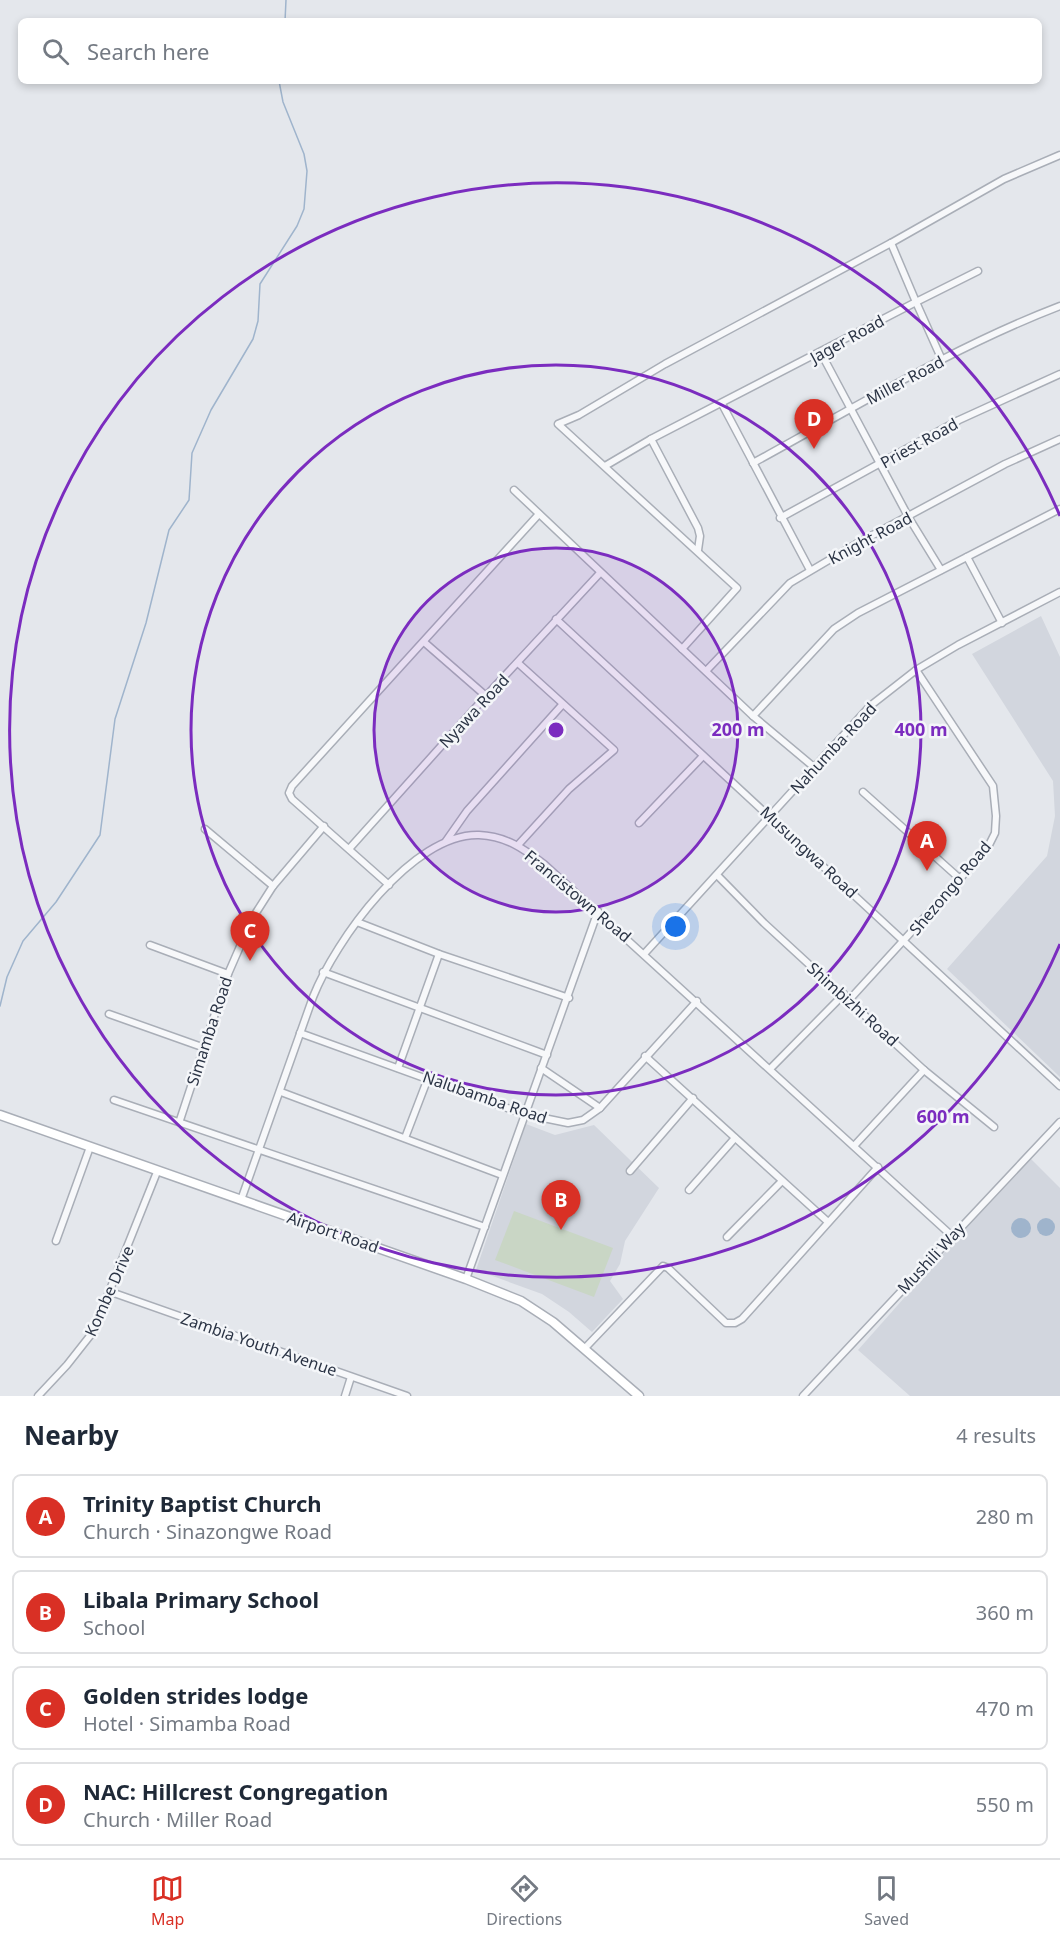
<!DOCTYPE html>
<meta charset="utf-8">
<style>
body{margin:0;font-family:"Noto Sans",sans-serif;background:#f6f6f7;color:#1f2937}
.you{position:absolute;left:676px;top:927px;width:21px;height:21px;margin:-15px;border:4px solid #fff;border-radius:50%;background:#1a73e8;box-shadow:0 0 0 9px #1a73e833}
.badge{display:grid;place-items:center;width:39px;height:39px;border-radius:50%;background:#d93025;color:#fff;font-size:20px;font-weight:700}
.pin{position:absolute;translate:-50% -50px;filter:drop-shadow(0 2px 3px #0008)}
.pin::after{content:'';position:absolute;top:32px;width:21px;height:18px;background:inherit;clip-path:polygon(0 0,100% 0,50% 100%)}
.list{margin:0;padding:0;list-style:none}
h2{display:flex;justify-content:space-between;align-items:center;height:78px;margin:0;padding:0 24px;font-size:26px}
h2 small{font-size:20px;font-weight:400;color:#747a83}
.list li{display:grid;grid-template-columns:39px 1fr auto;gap:18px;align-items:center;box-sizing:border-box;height:84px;margin:0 12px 12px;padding:0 12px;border:2px solid #e0e1e3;border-radius:9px}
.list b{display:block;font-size:22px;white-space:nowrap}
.list p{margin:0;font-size:20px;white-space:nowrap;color:#747a83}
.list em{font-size:20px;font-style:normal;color:#747a83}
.icon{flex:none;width:33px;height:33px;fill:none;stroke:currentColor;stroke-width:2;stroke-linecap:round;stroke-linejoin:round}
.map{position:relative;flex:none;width:1060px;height:1396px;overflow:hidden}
.search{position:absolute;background:#fff;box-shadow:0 3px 9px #0003;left:18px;right:18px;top:18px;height:66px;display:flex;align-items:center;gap:15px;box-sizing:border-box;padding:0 21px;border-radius:9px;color:#747a83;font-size:22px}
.sheet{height:462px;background:#fff}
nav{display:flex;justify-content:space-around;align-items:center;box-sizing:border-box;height:84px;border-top:2px solid #e0e1e3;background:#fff;font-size:16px;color:#747a83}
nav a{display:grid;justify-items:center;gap:3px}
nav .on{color:#d93025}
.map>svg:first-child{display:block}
.built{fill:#d2d6de}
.green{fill:#c9d6c5}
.water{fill:#9fb4cc}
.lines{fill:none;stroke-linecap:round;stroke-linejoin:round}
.stream{stroke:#9fb4cc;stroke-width:1.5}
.street-casing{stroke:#a9aeb7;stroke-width:9}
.secondary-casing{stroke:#a9aeb7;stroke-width:11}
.street{stroke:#f7f8fa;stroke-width:6}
.secondary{stroke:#fff;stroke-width:8}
.ring{fill:none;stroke:#7b2cbf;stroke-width:3}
.labels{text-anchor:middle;stroke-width:5;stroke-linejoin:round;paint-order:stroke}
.street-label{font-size:16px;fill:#2b3445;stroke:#f4f6f9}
.centre{fill:#7b2cbf;stroke:#f4f6f9;stroke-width:3}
.ring-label{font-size:18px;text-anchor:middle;font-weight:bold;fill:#7b2cbf;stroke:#f4f6f9;stroke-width:5;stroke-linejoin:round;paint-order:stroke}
</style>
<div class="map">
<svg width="1060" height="1396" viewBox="0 0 1060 1396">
<rect width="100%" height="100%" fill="#e4e7ec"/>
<!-- built -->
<g class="built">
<path d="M1041 616 1060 657V1077L947 969 1047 856 1055 816 1053 781 972 654Z"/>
<path d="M526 1124 555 1135 594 1125 659 1188 625 1241 620 1264 610 1281 623 1299 592 1332 569 1312 542 1294 476 1270Z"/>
<path d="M1029 1157 1060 1188V1396H910L858 1350Z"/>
</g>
<!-- green -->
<path class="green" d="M514 1211 613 1248 594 1297 495 1260Z"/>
<!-- water -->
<g class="water">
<circle cx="1046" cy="1227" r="9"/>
<circle cx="1021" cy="1228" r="10"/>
</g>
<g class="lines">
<!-- stream -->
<g class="stream">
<path d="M285 21 286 0"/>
<path d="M0 1006 7 977 23 941 56 902 100 835 115 719 146 623 169 530 189 500 192 453 211 410 253 339 258 321 260 284 297 226 304 209 307 171 304 154 283 102 279 81"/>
</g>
<defs>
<g id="street">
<path d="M891 243 916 302 978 271"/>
<path d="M821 353 909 518 941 570"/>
<path d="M722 404 810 570"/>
<path d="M753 463C854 408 953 347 1060 306"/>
<path d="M605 466 651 439"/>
<path d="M514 490 753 716 815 768"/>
<path d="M780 518 959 420 1060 374"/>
<path d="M698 550 700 536 698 528 651 439 916 302 942 360"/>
<path d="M967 557 1002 623"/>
<path d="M556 619 1060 1086"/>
<path d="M424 642 486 696"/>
<path d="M682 649 737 588 558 424 579 415 665 364 891 243 1004 179 1060 155"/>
<path d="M518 663 614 750 569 789 518 845"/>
<path d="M706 671 790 583 856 544 1005 464 1060 439"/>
<path d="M753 716 834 629 858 613 1060 509"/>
<path d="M863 792 959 878"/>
<path d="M639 823 703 756"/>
<path d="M205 829 273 886"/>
<path d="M446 841 467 811 562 705"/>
<path d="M349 849 486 696 600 573"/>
<path d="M717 875 764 923 924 1070 994 1127"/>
<path d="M389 885 292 799 289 793 292 786 539 514"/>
<path d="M357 922 439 954 569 998"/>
<path d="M150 945 228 974"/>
<path d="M645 953 870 706 916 670 958 645 1060 592"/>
<path d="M323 972 547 1055"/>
<path d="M850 999 987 849 995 833 996 816 993 786 916 670"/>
<path d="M109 1014 202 1047"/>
<path d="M300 1033 524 1114 568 1123 583 1120 600 1108 697 1001"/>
<path d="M645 1056 828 1222"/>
<path d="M398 1068 439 954"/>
<path d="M541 1068 600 1108"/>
<path d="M770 1069 844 994"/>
<path d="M281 1092 502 1175"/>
<path d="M114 1100 485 1227"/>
<path d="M180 1120 228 974 252 919 273 886 324 826"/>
<path d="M405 1138 428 1078"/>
<path d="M854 1146 924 1070"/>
<path d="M630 1171 693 1098"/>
<path d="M689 1190 735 1138"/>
<path d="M241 1200 313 997C335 941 412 833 479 835 506 836 524 849 544 864L952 1236"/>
<path d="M727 1237 782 1181"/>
<path d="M56 1241 90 1147"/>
<path d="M466 1279 598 911"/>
<path d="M111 1292 407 1396"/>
<path d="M586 1347 663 1266 668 1268 726 1323H735L742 1319 878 1167"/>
<path d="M38 1396 67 1365 93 1332 157 1172"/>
<path d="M345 1396 351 1377"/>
<path d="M803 1396 1060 1122"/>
</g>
<path id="secondary" d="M0 1115 466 1279 521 1301 553 1322 639 1396"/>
</defs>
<!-- street casing -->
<use href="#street" class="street-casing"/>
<!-- secondary casing -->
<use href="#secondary" class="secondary-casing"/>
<!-- street -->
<use href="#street" class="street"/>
<!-- secondary -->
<use href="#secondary" class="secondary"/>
</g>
<!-- distance rings -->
<circle cx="556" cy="730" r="182" fill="#7b2cbf" fill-opacity=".12"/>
<g class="ring">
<circle cx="556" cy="730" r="182"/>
<circle cx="556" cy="730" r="365"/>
<path d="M1060 944A547 547 0 1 1 1060 516"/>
</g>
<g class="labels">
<!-- street labels -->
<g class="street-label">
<text transform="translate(847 339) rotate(-29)" y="6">Jager Road</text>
<text transform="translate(905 380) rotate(-28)" y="6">Miller Road</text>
<text transform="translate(919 443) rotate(-29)" y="6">Priest Road</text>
<text transform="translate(870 538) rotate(-28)" y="6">Knight Road</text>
<text transform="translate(474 711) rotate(-47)" y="6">Nyawa Road</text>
<text transform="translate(833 748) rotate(-47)" y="6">Nahumba Road</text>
<text transform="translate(809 852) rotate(43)" y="6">Musungwa Road</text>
<text transform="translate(950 888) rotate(-50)" y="6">Shezongo Road</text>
<text transform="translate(578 896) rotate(40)" y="6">Francistown Road</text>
<text transform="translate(853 1004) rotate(42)" y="6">Shimbizhi Road</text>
<text transform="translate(209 1031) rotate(-72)" y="6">Simamba Road</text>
<text transform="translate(485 1097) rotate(19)" y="6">Nalubamba Road</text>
<text transform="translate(333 1232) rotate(19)" y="6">Airport Road</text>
<text transform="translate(931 1258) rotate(-47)" y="6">Mushili Way</text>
<text transform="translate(109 1291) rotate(-66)" y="6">Kombe Drive</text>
<text transform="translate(259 1344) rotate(19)" y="6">Zambia Youth Avenue</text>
</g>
</g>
<circle cx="556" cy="730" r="9" class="centre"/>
<g class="ring-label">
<text x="738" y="736">200 m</text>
<text x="921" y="736">400 m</text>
<text x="943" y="1123">600 m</text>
</g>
</svg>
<div class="you"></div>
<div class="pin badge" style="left:927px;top:871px">A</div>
<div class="pin badge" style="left:561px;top:1230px">B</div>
<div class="pin badge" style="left:250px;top:961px">C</div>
<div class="pin badge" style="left:814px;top:449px">D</div>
<div class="search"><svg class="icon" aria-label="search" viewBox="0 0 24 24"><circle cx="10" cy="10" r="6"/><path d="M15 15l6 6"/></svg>Search here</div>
</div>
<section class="sheet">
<h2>Nearby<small>4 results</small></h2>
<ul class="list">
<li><span class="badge">A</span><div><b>Trinity Baptist Church</b><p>Church · Sinazongwe Road</p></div><em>280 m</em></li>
<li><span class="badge">B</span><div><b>Libala Primary School</b><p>School</p></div><em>360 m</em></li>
<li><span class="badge">C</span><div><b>Golden strides lodge</b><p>Hotel · Simamba Road</p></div><em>470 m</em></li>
<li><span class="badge">D</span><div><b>NAC: Hillcrest Congregation</b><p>Church · Miller Road</p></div><em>550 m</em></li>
</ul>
</section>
<nav>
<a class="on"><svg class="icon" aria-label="map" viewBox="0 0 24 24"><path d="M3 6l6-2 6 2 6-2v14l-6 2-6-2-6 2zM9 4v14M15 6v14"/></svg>Map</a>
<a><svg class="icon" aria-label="directions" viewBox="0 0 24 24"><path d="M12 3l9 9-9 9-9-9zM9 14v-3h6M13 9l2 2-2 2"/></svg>Directions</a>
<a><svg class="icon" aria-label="saved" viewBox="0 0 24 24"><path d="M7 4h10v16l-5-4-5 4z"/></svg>Saved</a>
</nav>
